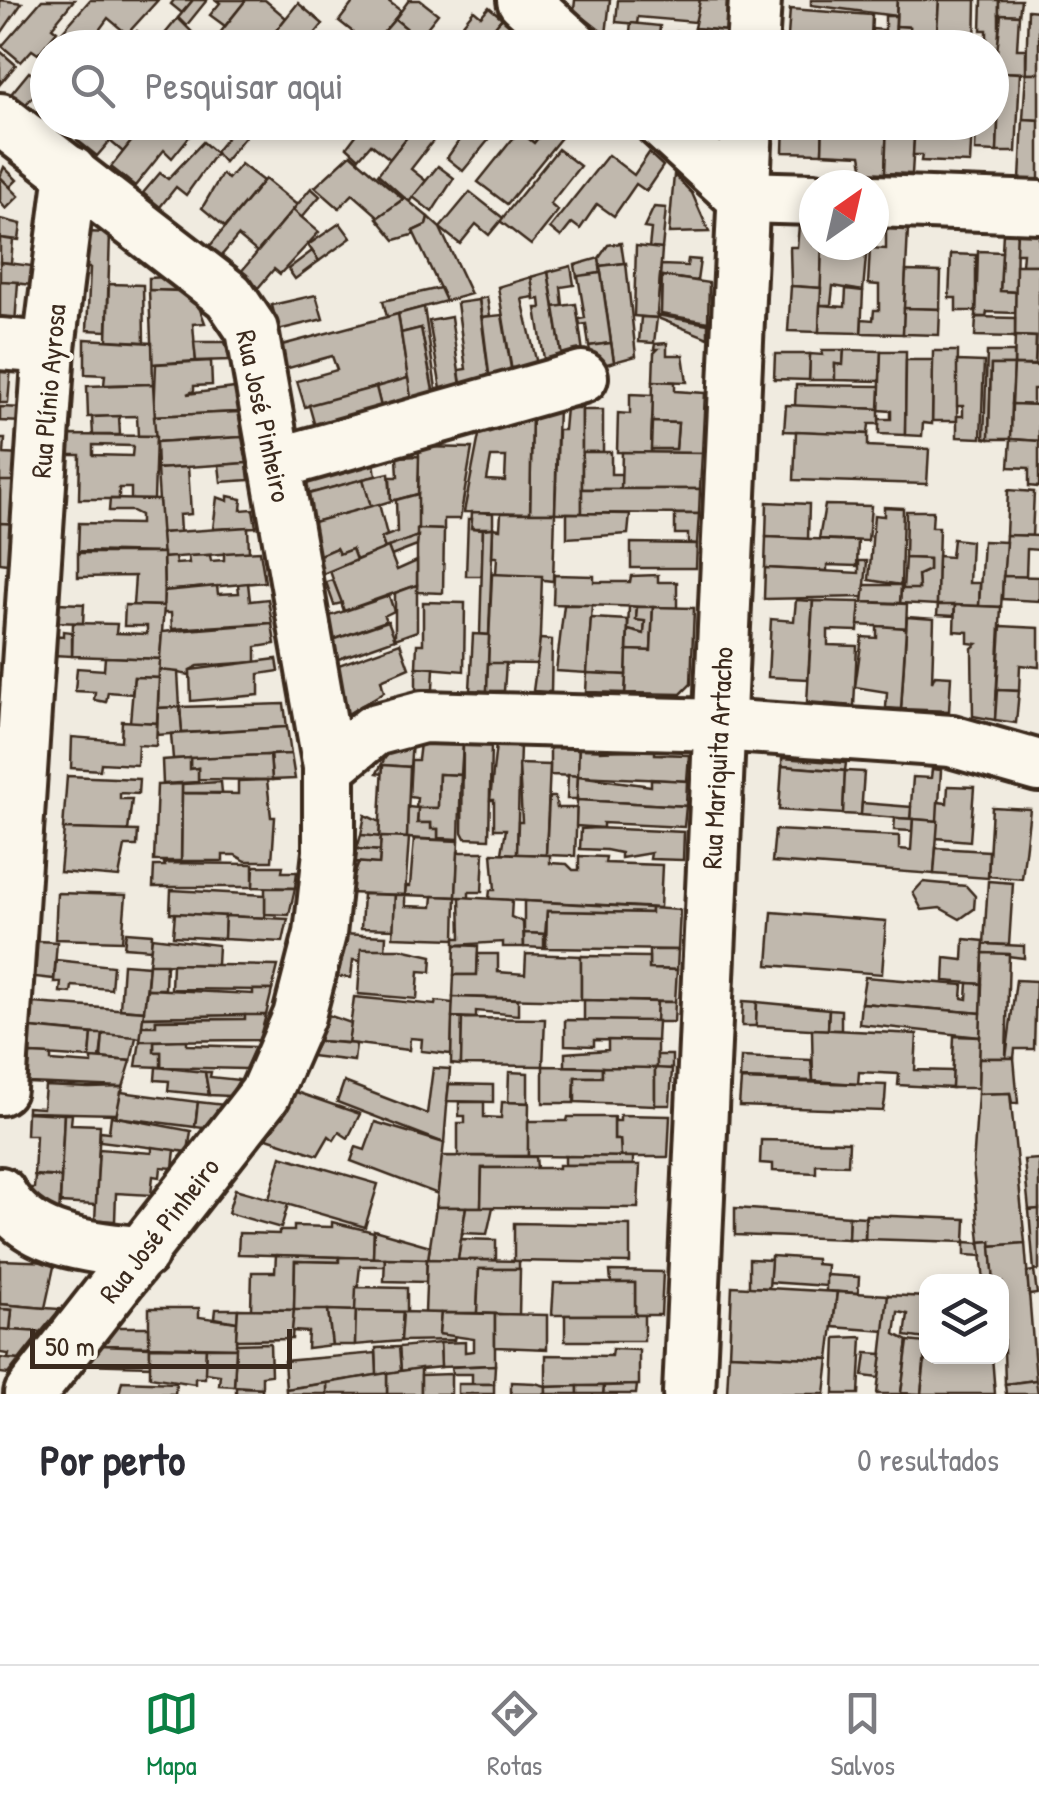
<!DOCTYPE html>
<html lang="pt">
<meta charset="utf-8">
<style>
body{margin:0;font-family:"Patrick Hand",sans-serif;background:#f2f2f3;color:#2b2b33}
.controls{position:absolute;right:30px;bottom:30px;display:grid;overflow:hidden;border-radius:20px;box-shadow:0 5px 15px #0003}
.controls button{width:90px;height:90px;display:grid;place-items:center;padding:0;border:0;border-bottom:2px solid #e1e1e2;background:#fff;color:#2b2b33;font:50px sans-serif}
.compass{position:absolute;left:799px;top:170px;width:90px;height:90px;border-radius:50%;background:#fff;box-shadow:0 5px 15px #0003;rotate:34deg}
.scale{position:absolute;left:30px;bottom:25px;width:262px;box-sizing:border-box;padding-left:10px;border:5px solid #3b2a1e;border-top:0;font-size:28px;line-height:35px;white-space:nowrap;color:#3b2a1e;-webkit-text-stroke:8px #fbf7ec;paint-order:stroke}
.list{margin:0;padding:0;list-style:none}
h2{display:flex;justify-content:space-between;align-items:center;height:130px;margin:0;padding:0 40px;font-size:42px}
h2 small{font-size:32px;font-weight:400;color:#7c7c81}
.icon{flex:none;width:55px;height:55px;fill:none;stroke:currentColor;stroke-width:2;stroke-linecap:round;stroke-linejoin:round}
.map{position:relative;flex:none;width:1039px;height:1394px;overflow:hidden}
.search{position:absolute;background:#fff;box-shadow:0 5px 15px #0003;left:30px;right:30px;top:30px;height:110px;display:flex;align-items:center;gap:25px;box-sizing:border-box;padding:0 35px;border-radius:55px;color:#7c7c81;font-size:38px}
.sheet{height:270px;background:#fff}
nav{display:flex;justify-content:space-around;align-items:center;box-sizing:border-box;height:140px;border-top:2px solid #e1e1e2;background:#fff;font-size:28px;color:#7c7c81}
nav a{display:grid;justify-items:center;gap:5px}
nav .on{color:#0b8043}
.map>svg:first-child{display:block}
.building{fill:#c0b8ad;stroke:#3b2a1e;stroke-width:2.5;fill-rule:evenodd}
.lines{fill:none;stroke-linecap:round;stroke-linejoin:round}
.minor-casing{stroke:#3b2a1e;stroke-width:58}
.minor{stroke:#fbf7ec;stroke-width:50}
.labels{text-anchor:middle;stroke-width:8;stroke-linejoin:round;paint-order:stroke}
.street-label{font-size:28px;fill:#3b2a1e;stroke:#fbf7ec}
</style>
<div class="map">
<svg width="1039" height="1394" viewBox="0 0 1039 1394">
<rect width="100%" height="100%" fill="#f0ebe0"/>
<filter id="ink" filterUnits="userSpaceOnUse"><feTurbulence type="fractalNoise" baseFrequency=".01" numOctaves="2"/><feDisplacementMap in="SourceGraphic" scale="20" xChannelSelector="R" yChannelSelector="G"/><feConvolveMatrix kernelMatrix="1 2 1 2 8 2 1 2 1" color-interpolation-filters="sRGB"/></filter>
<g filter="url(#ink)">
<!-- building -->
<g class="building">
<path d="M0 0 22 3 0 35Z"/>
<path d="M42 0H74L52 27 57 31 38 54 32 50 21 62 2 46Z"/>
<path d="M90 0H158L127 34 108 18 86 48H56L66 37 61 33Z"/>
<path d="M174 0H193L182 13 171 4Z"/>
<path d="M193 0H207L186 26 178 18Z"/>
<path d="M216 0H246L225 26 210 15 220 3Z"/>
<path d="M246 0H265L286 18 262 48H228L216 38Z"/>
<path d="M355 0H387L401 11 371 48H349L358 36 339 21Z"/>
<path d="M409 0H420L438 14 413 45 400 35 406 28 395 19Z"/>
<path d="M575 0H610L606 35 574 10Z"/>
<path d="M618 0H700L698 16 695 22 638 17 637 24 616 22Z"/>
<path d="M700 0H727L726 31 694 28Z"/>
<path d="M811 0H897L896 16 811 5Z"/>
<path d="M897 0H939L936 48H909L910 27 896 26Z"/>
<path d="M939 0H976L975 48H936Z"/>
<path d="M982 0H999V49L987 48V30H981Z"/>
<path d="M999 0H1021L1019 15 999 14Z"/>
<path d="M298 3 323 24 309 41 303 36 294 48H262Z"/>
<path d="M489 7 502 18 478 48H443L474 10 481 16Z"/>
<path d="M790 9 872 15 871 40 788 36Z"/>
<path d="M1028 10 1039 11V73H1026Z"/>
<path d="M1001 14 1019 15 1017 49H1026V73L995 72Z"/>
<path d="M885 16H896L895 42 871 40 872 29 885 30Z"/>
<path d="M178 18 194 34 206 48H166L159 41Z"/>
<path d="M502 18 532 45 530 48H487L481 43Z"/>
<path d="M395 19 406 28 400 35 418 48 371 47Z"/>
<path d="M631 23 660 26 658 48H628Z"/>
<path d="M896 26 910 27 909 48H895Z"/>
<path d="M694 28 726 31 725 48H692Z"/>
<path d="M137 31 155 46 154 48H122Z"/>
<path d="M677 32 694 34 692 48H675Z"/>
<path d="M659 33 676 35 675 48H658Z"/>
<path d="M810 37 857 40 856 48H810Z"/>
<path d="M0 51 16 65 0 84Z"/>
<path d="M29 72 44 84 26 104 11 94Z"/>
<path d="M992 72H1000L997 152 975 151 976 122H992Z"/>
<path d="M1000 72 1020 73 1016 152H997Z"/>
<path d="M1026 73H1039V120L1023 119Z"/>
<path d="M1023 119 1039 120V181L1020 180Z"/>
<path d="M92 122H147L123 152 110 141 97 156 77 140Z"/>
<path d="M147 122H201L172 158 164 150 135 186 111 167Z"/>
<path d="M214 122H257L224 162 215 152 229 135Z"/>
<path d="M366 122H410L415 127 390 159 371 144 359 158 347 147Z"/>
<path d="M419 122 436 137 411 169 426 181 409 202 378 174Z"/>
<path d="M472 122H486L496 131 463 171 447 158Z"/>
<path d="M526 122H551L534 143 519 131Z"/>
<path d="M551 122 572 124 507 204 478 182 519 131 534 143Z"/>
<path d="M784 122H823L822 153 783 152Z"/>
<path d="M873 122H887L885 173 864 172 861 155 822 153 823 123Z"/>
<path d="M887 122 915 123 912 174 885 173Z"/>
<path d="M915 123 972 125 970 163 921 161 922 155H913Z"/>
<path d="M203 142 216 153 186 195 176 187 160 207 143 193 160 173 168 179Z"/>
<path d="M558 149 580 166 550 204 558 211 531 245 500 221Z"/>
<path d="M649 153 663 166 646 191 636 184 614 216 597 204 580 229 572 223 561 237 550 228 608 155 634 175Z"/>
<path d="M351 154 403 199 379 217 353 194 339 208 315 187Z"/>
<path d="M241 164 263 181 225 227 202 208 222 174 228 179Z"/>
<path d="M438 166 454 178 432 212 413 197Z"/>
<path d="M4 167 17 180 10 187 0 177Z"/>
<path d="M674 175 692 193 709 232 669 233Z"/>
<path d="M0 177 19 196 6 209 0 202Z"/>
<path d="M265 179 297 205 257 252 238 236 221 256 209 247Z"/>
<path d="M311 188 320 196 301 218 293 210Z"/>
<path d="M470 192 503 218 489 235 476 224 460 244 440 228Z"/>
<path d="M405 198 428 217 426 225 413 231 416 234 395 240 377 218Z"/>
<path d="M654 207 666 208 662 249 649 248 651 229 644 228Z"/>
<path d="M293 210 319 232 280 274 274 269 258 288 240 273Z"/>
<path d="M428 217 440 228 471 294 446 301 413 231 426 225Z"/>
<path d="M0 219 21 224 19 240 0 238Z"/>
<path d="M340 223 351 238 319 261 308 245Z"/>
<path d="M799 226H814V245H822L821 288 791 286 790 247H797Z"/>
<path d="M886 228 908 229 903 334 861 333 862 319 873 320 874 310H879V285L868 284 870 248 886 249Z"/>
<path d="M85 232 110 233 107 331 87 330 90 268H84Z"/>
<path d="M1003 232H1017L1016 292 1000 291Z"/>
<path d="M1017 232 1039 233V265H1022L1023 253H1016Z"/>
<path d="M0 238 13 240 11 263 0 262Z"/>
<path d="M621 243 624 263 600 266 599 258 608 245Z"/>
<path d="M822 245H867L863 291 833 286 831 305H820Z"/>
<path d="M636 246 662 249 657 318 634 316Z"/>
<path d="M312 251 319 261 295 279 288 269Z"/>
<path d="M978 251 1002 252 1000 291 1016 292 1015 313 987 312 986 317H976Z"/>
<path d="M951 254 976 255V311H956V298H949Z"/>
<path d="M599 258 601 273 577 277 575 265Z"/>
<path d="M688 259 700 260 697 281 662 276 661 314 708 324 657 315 661 265 687 266Z"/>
<path d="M0 262 32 266 31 285 0 281Z"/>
<path d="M626 263 636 356 614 362 600 266Z"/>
<path d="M1016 265H1039V366L1035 365 1036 337 1015 336Z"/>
<path d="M571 266 574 285 561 287 563 306 554 307 548 272Z"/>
<path d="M906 271 941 272 940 309 904 308Z"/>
<path d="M548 272 562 357 544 359 536 308H541L540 299 534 300 531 277Z"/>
<path d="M601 273 611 343 589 346 586 324 580 325 579 319 585 318 578 276Z"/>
<path d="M662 276 709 283 708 322 661 314Z"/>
<path d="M165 277 181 291 149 290V278Z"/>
<path d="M531 277 534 297 522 299 539 373 513 378 498 287Z"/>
<path d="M0 281 18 282 15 324 0 323Z"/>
<path d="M109 284 143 285 144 342 107 340Z"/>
<path d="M791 286 821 288 819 332 788 331Z"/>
<path d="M440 288 446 301 387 317 383 301Z"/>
<path d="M846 289 863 291 861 333 819 332 820 305 845 307Z"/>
<path d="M149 290 181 291 198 304 205 323 193 324 196 361 152 364Z"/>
<path d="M316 295 323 319 278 330 272 305Z"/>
<path d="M487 297 490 316 482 317 479 299Z"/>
<path d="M479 300 492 398 464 406 459 370 466 369 457 303Z"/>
<path d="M576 304 585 366 564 369 554 307Z"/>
<path d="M424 307 437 395 434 396 421 328 401 333 398 314Z"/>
<path d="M904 308 940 309 939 335 903 334Z"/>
<path d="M398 314 408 378 305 407 297 381 337 370 332 356 285 369 282 345Z"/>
<path d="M502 315 515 392 492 398 482 317Z"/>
<path d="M657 315 708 324V338L660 319Z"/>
<path d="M451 317 461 386 441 389 429 321Z"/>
<path d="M641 317 657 318 654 343 639 342Z"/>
<path d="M976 317 1015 318V337L975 336Z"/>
<path d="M421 328 434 396 414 419 401 333Z"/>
<path d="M1015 336 1036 337 1035 365H1014Z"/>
<path d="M85 339 152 343 153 384 104 385 105 375 85 374Z"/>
<path d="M194 342H225L230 360 196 361Z"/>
<path d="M611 343 614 362 593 368 589 346Z"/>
<path d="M667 343V355H683L687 382 653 381 654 353 658 349H654L655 344Z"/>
<path d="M822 350H844L843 365 835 364V380H809L810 354 823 355Z"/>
<path d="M844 350 881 351 880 381 835 380V364L843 365Z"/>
<path d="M881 351H906L905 435 879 434V419H891V411L879 410Z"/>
<path d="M933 351H958L957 421H932Z"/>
<path d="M987 352H1014V365H991L989 439 984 438Z"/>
<path d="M775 354H810L809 380 774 379Z"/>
<path d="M906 360H933L932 424 923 423 922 436 905 435Z"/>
<path d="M211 361 212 385 194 386V391L187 394 235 388 239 412 154 416 156 364Z"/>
<path d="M957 361 984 362 981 438 957 437V416H963V406H957Z"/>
<path d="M0 365H11L8 403H0Z"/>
<path d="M991 365H1014L1011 439H989Z"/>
<path d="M1014 365 1039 366V389H1033V405L1012 404Z"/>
<path d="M408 378 414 419 395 424 390 406 381 408 376 387Z"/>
<path d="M653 381 675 382V391L705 393 702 453H651V449H676L678 423 652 422Z"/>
<path d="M153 384 156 436H138L137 416 88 417 87 386Z"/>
<path d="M796 385 880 386 879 409 795 406Z"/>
<path d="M376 387 382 411 316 430 309 405Z"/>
<path d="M630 394 653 395 651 453 617 452 618 413 630 414Z"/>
<path d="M558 404 555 513H530L532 411Z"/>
<path d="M1012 404 1039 405V441L1011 439Z"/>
<path d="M786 405 879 409V424H869L868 434 784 431Z"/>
<path d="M0 407 24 408 23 422 0 421Z"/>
<path d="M566 408H582V513H555L558 430H564Z"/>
<rect x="582" y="410" width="21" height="42"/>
<path d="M532 411 530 513 464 512 481 425ZM491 457H506L505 481 487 480Z"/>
<path d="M239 412 242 437 156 442 154 416Z"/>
<path d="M119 416 120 435H93L92 417Z"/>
<path d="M652 422 678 423 676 449H651Z"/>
<path d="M796 431 868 434V446L929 449 927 484 794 480Z"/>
<path d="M64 435 156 436 154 500H131V488H119V499H79L80 455H63ZM93 445 133 446 132 456 93 455Z"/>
<path d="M242 437 247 463 157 469 156 442Z"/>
<path d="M0 439H5L4 454 21 455 19 482 0 481Z"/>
<path d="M1011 439 1039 441V487L1029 486V468L1009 467Z"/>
<path d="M419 447 472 448 460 519H444V530L417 529Z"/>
<path d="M582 452H611V474H622L621 489H582Z"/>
<path d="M622 452 702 453 700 489H621Z"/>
<path d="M373 455 376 476 305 495 302 474Z"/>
<path d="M419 456 418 494 391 501 390 477H398L397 457Z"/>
<path d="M247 463 249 480 221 482 219 465Z"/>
<path d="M188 467 191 514 179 515 180 532 161 533 157 469Z"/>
<path d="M389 473 391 501 371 507 363 479Z"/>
<path d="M363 479 371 507 310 523 305 495Z"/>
<path d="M0 481H14L13 499H19L17 524 0 523Z"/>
<path d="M582 489H700L699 514 582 513Z"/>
<path d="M1008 490 1034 492 1032 536 1006 535Z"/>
<path d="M418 494V536L385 549 381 538 397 532 396 500Z"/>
<path d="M228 496 242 499 241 510 253 509 256 527 213 529 217 497 228 501Z"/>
<path d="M110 499 159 500 163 553 78 551 79 523 140 524V515L132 511H109Z"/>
<path d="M767 502 809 504 808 539 766 537Z"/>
<path d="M379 504 387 535 381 538 385 549 356 560 352 549 339 554 336 548 315 557 310 523Z"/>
<path d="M825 505 871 506 868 541 819 539Z"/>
<path d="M884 507 903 508 901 585 869 580 874 515 884 516Z"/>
<path d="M906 511H933L932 527H939L937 605 900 603 901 588 919 589 918 575 929 570V559L905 558Z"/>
<path d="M472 512 493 513V528H471Z"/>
<path d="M501 513H555L553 581 492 574H496L497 557H492L493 528 500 529Z"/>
<path d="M567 513 630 514 628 534 567 538Z"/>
<path d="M675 514H699L697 544 688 543V534H675Z"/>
<path d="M468 519H472L471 528 483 529 482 576H466Z"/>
<path d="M0 523 17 524 14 565 0 563Z"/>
<path d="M248 527 249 552 163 558 161 533Z"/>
<path d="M493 528 489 635 480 634 483 529Z"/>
<path d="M417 529 444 530 443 593 417 592Z"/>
<path d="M1006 535 1039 536V550L1027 549 1026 577 1003 576Z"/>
<path d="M418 536 417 546 391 556 388 547Z"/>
<path d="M766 537 858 541 857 566 827 565V571L765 568Z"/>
<path d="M953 539 971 541 969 583H980L979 606 937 605 938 556 951 557Z"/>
<path d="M983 541 1006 542 1001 607 979 606Z"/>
<path d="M631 543 697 544 696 568H631Z"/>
<path d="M388 547 397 570 417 561V585L344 611 330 571Z"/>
<path d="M336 548 339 554 352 549 356 560 318 576 315 557Z"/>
<path d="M260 551 265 582 164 591 163 558 175 557 176 564 189 563 188 556 210 555 211 561 224 560V553Z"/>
<path d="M78 553H163L164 606 133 605 135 576 78 577Z"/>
<path d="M905 558 929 559V570L918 575 919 589H903Z"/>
<path d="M859 561H867L864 597 764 599 765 568 859 573Z"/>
<path d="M492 574 542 576 539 664 488 663Z"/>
<path d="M554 575 594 576V582H630L631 576 658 575V582H677V608L553 604Z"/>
<path d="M1003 576 1039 577V601L1002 599Z"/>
<path d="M333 580 342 603 334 605 326 582Z"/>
<path d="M248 583 250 601 268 599 272 623 172 629 171 613H163L164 591 217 586 218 594 239 593 238 584Z"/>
<path d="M417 585V631L395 639V593Z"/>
<path d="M865 585H901L900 603 863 602Z"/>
<path d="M389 596 394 611 384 616 386 621 327 642 324 618Z"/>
<path d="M796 600 813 601 808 679 768 677 771 619 794 621Z"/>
<path d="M813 601 860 602 858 631 828 630V645L857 646 854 706 807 702Z"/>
<path d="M423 602 465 603 464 671 416 667 417 644H423Z"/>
<path d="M860 602 907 604 906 628 858 625Z"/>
<path d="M55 603 84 604 83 623 54 622Z"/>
<path d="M125 605 164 606 160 659 72 656 73 623 117 624 116 633 147 634V626H124Z"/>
<path d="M564 605H592L587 673 556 671Z"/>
<path d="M938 605H955L954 616 937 615Z"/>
<path d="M955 605 1001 607 995 720 973 716 972 648 977 644 968 643V632L954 631Z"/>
<path d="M629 606 637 607 636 620 645 621 644 634 628 630Z"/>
<path d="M637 607H653L651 651 627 650 628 630 644 634 645 621 636 620Z"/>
<path d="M653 607 694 608 691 684 681 694 625 693 627 650 651 651Z"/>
<path d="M907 617 934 619 932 682 935 675 951 676 949 711 901 709Z"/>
<path d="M591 618 628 620 626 675 587 673Z"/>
<path d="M388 621 395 639 330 662 327 642Z"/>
<path d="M272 623 275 644 256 647V662L198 666 190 670V675L159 670 162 632Z"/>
<path d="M877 626 906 628 901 709 886 708 887 692 855 687 862 637 877 638Z"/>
<path d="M1001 626 1039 628V667L1020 665 1019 691 997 690Z"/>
<path d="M63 631 72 632V656L52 655 53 635 63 636Z"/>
<path d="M473 634 489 635 487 691 470 690Z"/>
<path d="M540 639 552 640 551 692 533 691Z"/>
<path d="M400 643 409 668 381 680 384 692 341 718 333 667Z"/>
<path d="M105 657 160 659 159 678 134 677 132 694 108 692 106 702 94 700 95 692 75 691 77 668 104 670Z"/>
<path d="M277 659 279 671 259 674V695L191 701 190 670Z"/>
<path d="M488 663H506L504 691H487Z"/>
<path d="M416 667 434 668 433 689 416 690Z"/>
<path d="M159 670 178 672 180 707 158 708Z"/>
<path d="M587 673 626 675 625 693 586 692Z"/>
<path d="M134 677 159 678 157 723 130 722Z"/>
<path d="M997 690 1019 691 1016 723 995 720Z"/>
<path d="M284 704 287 727 182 733 180 707Z"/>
<path d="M180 707 182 733 157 735 158 708Z"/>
<path d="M122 721 157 723 156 746 138 745 137 765 101 763 100 770 71 768 72 737 121 741Z"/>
<path d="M287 727 291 754 173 759 171 734Z"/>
<path d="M412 742 410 767 383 765V774L377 773 385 758 395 747Z"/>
<path d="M420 743 463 744 461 775 439 774 438 808H416L417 798 409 797 411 760H418Z"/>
<path d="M463 744H491L489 839 465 838 462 832Z"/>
<path d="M496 744H520L517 854 502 853 506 829H494V800H490Z"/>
<path d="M550 745H579L578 776 550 775Z"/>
<path d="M579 745 600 746V751L655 749V754L689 755 687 781 578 776Z"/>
<path d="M291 754 295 779 272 780 270 755Z"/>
<path d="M270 755 272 780 198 779V768L190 769V758Z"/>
<path d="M190 758V769L198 768V782L163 784 162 760Z"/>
<path d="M782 758 846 763 845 771 782 766Z"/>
<path d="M519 764 550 765 546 855 517 854 518 822H522Z"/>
<path d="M383 765 410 767 407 838 379 837Z"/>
<path d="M782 766 845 771 843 814 779 810Z"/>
<path d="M932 769 941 770 938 821 910 819 913 777 931 778Z"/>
<path d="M845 771 864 772 861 815 843 814Z"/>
<path d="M439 774 461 775 459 839 438 838V829H431V823H417L418 808H438Z"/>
<path d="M568 775 578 776 577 799H567Z"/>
<path d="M67 776 139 779 138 794 120 793V799H132L128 831 63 829Z"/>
<path d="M578 776 651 786V779L687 781 686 806 577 800Z"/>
<path d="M267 780 271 817H275L272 861H246L235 855H223V861H181L182 793 238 794V781Z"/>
<path d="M221 782 222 793H182V784Z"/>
<path d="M182 784 181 861H154L157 785Z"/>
<path d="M948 786 974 787 970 841 936 838 938 802 947 803Z"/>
<path d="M549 797H555L557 808H577L575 856 546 855Z"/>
<path d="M577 800 686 806 684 827 603 823V828L576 826Z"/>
<path d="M862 803 911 807 910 819 861 815Z"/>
<path d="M408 807 418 808 417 823H431V829H438V838L459 841 407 838Z"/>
<path d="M992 807 1030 809 1022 879 988 876Z"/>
<path d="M365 815 380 822 379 837 361 835Z"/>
<path d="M895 818 913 819 912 831 894 830Z"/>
<path d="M913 819 938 821 934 874 772 862 775 830 899 836V849L911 850Z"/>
<path d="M596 828 684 832 683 860 650 859 651 853 621 858V853L606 850 580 849 581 829Z"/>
<path d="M64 829 138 831 137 846H125L119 877 60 872Z"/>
<path d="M361 835 381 837 380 851 357 849Z"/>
<path d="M381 837 409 838 405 895 348 893 359 862 379 864Z"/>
<path d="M414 839 459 841 456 897 405 895 406 886H410Z"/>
<path d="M936 848 989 851 988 878 934 874Z"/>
<path d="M357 849 380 851 379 864 355 862Z"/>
<path d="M458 852H484L482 892H469V898L456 897Z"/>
<path d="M492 853 550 855V863L567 864 573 870H579V856L606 857 605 863 662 865 660 908 489 899 490 890H495Z"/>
<path d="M164 863 253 864V887H153L154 866H165Z"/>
<path d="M254 866H283L282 872H297L295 888 253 887Z"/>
<path d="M988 881 1013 883 1009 945 984 944Z"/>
<path d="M923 882 966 886 975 896 974 909 960 919 940 908 922 910 913 893Z"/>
<path d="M265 888H295L289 915 265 914Z"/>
<path d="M171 890 265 895V918L170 913Z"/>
<path d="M57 893 126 895 122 941 55 939Z"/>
<path d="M363 894 395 895 394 929 361 928Z"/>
<path d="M395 895H405V906L432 907 433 896 456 897 455 939 393 937Z"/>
<path d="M460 897 512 900 511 917 523 922 524 947H503V942L455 945V938H461Z"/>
<path d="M524 901 651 908V913L547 911 544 948V934L524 933Z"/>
<path d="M651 908 680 910 678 950 546 948 547 911 651 913Z"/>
<path d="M772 912 886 921 882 974 768 965Z"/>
<path d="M175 913 225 916 224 939 173 936Z"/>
<path d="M225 916 288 919 283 942 224 939Z"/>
<path d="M126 932 152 934 151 949 124 947Z"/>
<path d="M524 933 544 934V948L524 947Z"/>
<path d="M340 934 386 936 385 951 361 949V961L353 960 351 978 332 976Z"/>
<path d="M152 937 218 945 217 965 149 964Z"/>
<path d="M964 939 984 941 982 984 944 981 945 958 963 960Z"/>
<path d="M37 941 57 942 54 979 35 977Z"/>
<path d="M984 944 1024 946V958L983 953Z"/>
<path d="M455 945 478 946 477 975H454Z"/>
<path d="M361 949H401L432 956 431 972 419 971 417 999 358 994Z"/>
<path d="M649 950H678L677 970 649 969Z"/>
<path d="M983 953 1009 954 1006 1058H979Z"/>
<path d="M478 954H498V972L525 974 526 954 581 956V1000L453 997 454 975H477Z"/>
<path d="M581 956 649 957V969L677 970 675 1002 581 1000Z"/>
<path d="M56 960 113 966 111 989 72 986 71 993 60 992 61 982H54Z"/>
<path d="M123 964 149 966 144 1011 120 1009Z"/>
<path d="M149 964H166L165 989H147Z"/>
<path d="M172 964 217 965 278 966 272 990 171 989Z"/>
<path d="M865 977 963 985 962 998 967 999 968 983 982 984 981 1013 861 1003Z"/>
<path d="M1016 980 1036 981 1034 1049H1015L1014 1058H1006Z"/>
<path d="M147 989 253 994V990H272L266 1015 143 1017Z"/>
<path d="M354 997 435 1005 436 1001 453 1003 451 1054 421 1051 422 1039 410 1038 409 1050 348 1043Z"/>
<path d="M453 997 518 999V1015L476 1011V1018L452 1017Z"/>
<path d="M584 1000 657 1002 656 1022 584 1020Z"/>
<path d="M743 1001 757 1002 756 1026H742Z"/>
<path d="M657 1002H675L674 1022H656Z"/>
<path d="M757 1002 829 1009 828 1030 756 1026Z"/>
<path d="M33 1003 144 1011 141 1038 31 1028Z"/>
<path d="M861 1003 981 1013 980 1037 859 1024Z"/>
<path d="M829 1009 841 1010V1030H828Z"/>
<path d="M325 1014 351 1023 348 1043 319 1041Z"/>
<path d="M245 1015V1019L156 1020V1026H142L143 1017Z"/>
<path d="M245 1015H266L259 1040 140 1041 142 1026H156V1020L245 1019Z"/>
<path d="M452 1017 462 1018 461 1065 451 1064Z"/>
<path d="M462 1018 545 1019 543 1066 461 1065Z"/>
<path d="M565 1020 658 1021 657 1041 594 1040V1046L565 1045Z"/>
<path d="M31 1028 92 1034 90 1058 30 1054Z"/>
<path d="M812 1029 917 1034 915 1070 953 1071 952 1088 898 1085 899 1074 859 1072 858 1084 813 1081Z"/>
<path d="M92 1034H103L100 1059 90 1058Z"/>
<path d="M103 1034 136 1037 131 1061 101 1058Z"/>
<path d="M954 1036 980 1037 978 1088H952Z"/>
<path d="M187 1040V1045L255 1047 245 1069 161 1067V1052H154V1041Z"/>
<path d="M608 1040 657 1041V1069L565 1066V1053L608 1050Z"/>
<path d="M140 1041H154V1052H161V1067L136 1066Z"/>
<path d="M319 1041 356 1044 354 1061 311 1056Z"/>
<path d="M30 1054 51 1055V1061L92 1064V1058L131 1061 123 1087 28 1083Z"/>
<rect x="657" y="1055" width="15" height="14"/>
<path d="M741 1057 811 1060 813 1081 740 1079Z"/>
<path d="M979 1058H1014L1018 1103H1012L1010 1093 978 1094Z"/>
<path d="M543 1066 602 1067V1077H575L574 1103H543Z"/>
<path d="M156 1067 205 1072 209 1095 168 1091 169 1081 155 1080Z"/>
<path d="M602 1067 655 1068V1105L575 1102V1077H602Z"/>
<path d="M433 1068 450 1069 444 1143 337 1102 344 1082 427 1114Z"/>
<path d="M655 1068 672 1069 670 1105H655Z"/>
<path d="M205 1072H211L210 1077 239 1080 230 1096 209 1095Z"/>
<path d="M509 1072 528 1073V1103L508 1102Z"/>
<path d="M741 1080 886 1085 885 1100 883 1111 739 1106Z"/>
<path d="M449 1084 493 1085V1102L447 1101Z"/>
<path d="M45 1086 89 1088 123 1087 117 1114 27 1112V1107L43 1108Z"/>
<path d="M293 1091 360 1114 348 1138 339 1132 334 1140 329 1136 318 1155 267 1138Z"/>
<path d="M121 1092 198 1102 195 1127 116 1117Z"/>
<path d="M1010 1093 1025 1243 991 1246V1241L980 1242 973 1167 978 1094Z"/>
<path d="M198 1102 225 1105 211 1129 195 1127Z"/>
<path d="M459 1102H484V1117L501 1118 502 1102 529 1103 528 1156H458V1123H465V1116H459Z"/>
<path d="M27 1112 64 1114 61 1177 34 1175 36 1135H26Z"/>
<path d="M64 1114H72L71 1124 100 1125 96 1205 60 1203Z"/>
<path d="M620 1115 670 1116 668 1157H621L620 1140H614V1121H620Z"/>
<path d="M111 1116 191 1131 188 1152 100 1141V1131L109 1132Z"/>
<path d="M568 1117H614V1140H620L621 1157 528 1156V1121H567Z"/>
<path d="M375 1122 444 1143 438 1194 351 1161 356 1147 365 1150Z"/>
<path d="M761 1140 849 1142 848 1165 816 1164V1173L773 1171V1164L760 1163Z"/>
<path d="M152 1147 175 1150 173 1168 161 1167 160 1177 153 1176 151 1195 116 1193 115 1221 95 1220 99 1149 152 1153Z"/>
<path d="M281 1156 378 1184 365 1227 269 1199Z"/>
<path d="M442 1156 536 1157 537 1168H482L481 1207H436Z"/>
<path d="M565 1156 633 1157V1165H565Z"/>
<path d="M1039 1159V1209L1029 1210 1024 1160Z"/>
<path d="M559 1165H640L638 1208 481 1207 482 1168H559Z"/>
<path d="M35 1176 61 1177 59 1218 24 1188H34Z"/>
<path d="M235 1189 288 1204 281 1228 228 1213Z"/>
<path d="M436 1207H466L458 1260 428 1259Z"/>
<path d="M466 1207H493L487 1234 462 1233Z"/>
<path d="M735 1208 849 1216 848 1239 735 1235Z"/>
<path d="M1039 1209V1270L1034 1271 1029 1210Z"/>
<path d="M866 1215 966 1219 965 1242 865 1239Z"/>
<path d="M849 1216 865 1217V1239H848Z"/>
<path d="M332 1222 374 1232 373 1258 238 1254 239 1233 279 1234V1231H294V1226L332 1227Z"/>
<path d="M514 1223 630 1225V1263L514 1261Z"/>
<path d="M374 1230 430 1246 428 1259 373 1258Z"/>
<path d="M461 1239 496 1240V1260H458Z"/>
<path d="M991 1241 994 1282H984L980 1242Z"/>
<path d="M965 1242 980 1243 982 1256 965 1255Z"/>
<path d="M1025 1243 1036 1380 1005 1384 1002 1282H994L991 1246Z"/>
<path d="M276 1255 339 1257V1262L295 1261 294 1310 251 1309 252 1272H275Z"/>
<path d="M771 1256 816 1259V1264L827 1265 826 1286 769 1282Z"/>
<path d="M339 1257 385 1258V1266H360L355 1311 294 1310 295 1261 339 1262Z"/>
<path d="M385 1258 427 1259 426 1282 384 1281Z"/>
<path d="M427 1259 519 1261V1269H479L477 1313H425Z"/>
<path d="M749 1259 771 1260 769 1288 749 1287Z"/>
<path d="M0 1260 55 1262 45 1308 0 1304Z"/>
<path d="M479 1269H520L519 1315 477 1313Z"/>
<path d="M610 1271 663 1272 661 1315H635V1283H611Z"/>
<path d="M1034 1271 1037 1294 1029 1295 1027 1272Z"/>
<path d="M826 1275 859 1277 858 1293 826 1291Z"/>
<path d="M554 1283H635V1315H552Z"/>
<path d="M732 1286 837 1292 829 1359 729 1354Z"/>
<path d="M356 1287 407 1288V1312L355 1311Z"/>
<path d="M837 1292 888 1295 885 1331 833 1327Z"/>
<path d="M888 1295 926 1297V1339L905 1336 908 1314 898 1312 895 1334 908 1341 901 1393 911 1394H877Z"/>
<path d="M0 1304 45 1308 60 1309 41 1332 10 1330 12 1310 0 1309Z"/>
<path d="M149 1308H199V1317L237 1322 236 1348 149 1346Z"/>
<path d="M0 1309 12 1310 10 1330 0 1329Z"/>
<path d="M216 1309H238L237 1322 215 1318Z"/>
<path d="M238 1309 294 1310 292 1339 236 1340Z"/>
<path d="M294 1310H328L332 1345 307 1348 308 1332 292 1331Z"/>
<path d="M328 1310 356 1311 355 1345H332Z"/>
<path d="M356 1311 403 1312 401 1341 355 1345Z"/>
<path d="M403 1312 441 1313 439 1334 455 1335 454 1340 401 1341Z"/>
<path d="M441 1313 495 1314V1365L441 1367 440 1343 465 1342V1352L474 1351V1339L439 1334Z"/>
<path d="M495 1314 547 1315V1349L495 1347Z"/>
<rect x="565" y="1315" width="79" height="26"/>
<path d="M115 1327H149V1346L99 1345Z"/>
<path d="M0 1329 10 1330 41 1332 19 1360 8 1359 9 1354 0 1353Z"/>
<path d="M862 1337 859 1394H834L836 1338Z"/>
<path d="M908 1341 926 1343 921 1394 901 1393Z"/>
<path d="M270 1343 271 1375 262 1376V1388L234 1386 236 1344Z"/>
<path d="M440 1343 441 1367 401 1371 399 1347Z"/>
<path d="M99 1345 150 1347V1366L84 1364Z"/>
<path d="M150 1347 206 1348 205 1378H195V1384L150 1377Z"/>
<path d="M399 1347 401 1371 377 1375 376 1348Z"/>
<path d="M206 1348H236L234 1386 219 1385 220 1375 205 1373Z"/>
<path d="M612 1349 639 1350V1385L546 1387V1355L611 1356Z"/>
<path d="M926 1350V1356H992L995 1394H921Z"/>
<path d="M376 1353 377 1375 286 1389 284 1361Z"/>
<path d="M866 1353 882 1354 879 1378 863 1376Z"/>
<path d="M729 1354 829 1359 825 1394H727Z"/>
<path d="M0 1358 8 1359 19 1360 8 1374 0 1373Z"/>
<path d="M495 1365 494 1384H472V1374H452L451 1367Z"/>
<path d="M421 1368V1394H387V1373Z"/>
<path d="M387 1373V1394H327V1383Z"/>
<path d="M451 1374V1394H421V1375Z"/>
<path d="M1036 1380 1038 1394H1006L1005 1384Z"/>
<path d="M122 1381 176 1383 175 1394H119Z"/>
<path d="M511 1382 535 1383 546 1386V1394H511Z"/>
<path d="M327 1383V1394H286V1389Z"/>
<rect x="458" y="1384" width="36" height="10"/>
<path d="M637 1385 636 1394H603L604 1386Z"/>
<path d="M578 1386V1394H546V1387Z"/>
<path d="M578 1386H604L603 1394H578Z"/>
<path d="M236 1387 262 1388V1394H236Z"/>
</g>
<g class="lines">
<defs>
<g id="minor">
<path d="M523 0 576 48"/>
<path d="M752 48 755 0"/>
<path d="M0 119 229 296 252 330 329 767V852L320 934 299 1016 265 1094 30 1394"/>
<path d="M660 122 742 197"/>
<path d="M742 197 814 199"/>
<path d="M874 201 1039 207"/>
<path d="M0 344 49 348"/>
<path d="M275 464 582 377"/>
<path d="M329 767 374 730 423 717 719 725 951 741 1039 766"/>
<path d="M0 1089 49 348 71 172"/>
<path d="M0 1193C28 1245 91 1246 143 1253"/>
<path d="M689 1394 747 122"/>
</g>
</defs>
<!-- minor casing -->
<use href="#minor" class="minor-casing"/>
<!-- minor -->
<use href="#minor" class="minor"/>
</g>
</g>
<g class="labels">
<!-- street labels -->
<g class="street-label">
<text transform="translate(48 391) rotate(-85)" y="10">Rua Plínio Ayrosa</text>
<text transform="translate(264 416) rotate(78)" y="10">Rua José Pinheiro</text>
<text transform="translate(717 758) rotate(-87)" y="10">Rua Mariquita Artacho</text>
<text transform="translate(159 1230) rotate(-52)" y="10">Rua José Pinheiro</text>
</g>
</g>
</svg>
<div class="controls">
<button><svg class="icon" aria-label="layers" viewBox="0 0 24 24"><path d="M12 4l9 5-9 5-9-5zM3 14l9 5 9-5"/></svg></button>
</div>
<svg class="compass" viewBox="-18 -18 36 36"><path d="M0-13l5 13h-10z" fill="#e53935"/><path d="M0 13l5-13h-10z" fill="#7c7c81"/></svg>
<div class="scale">50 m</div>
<div class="search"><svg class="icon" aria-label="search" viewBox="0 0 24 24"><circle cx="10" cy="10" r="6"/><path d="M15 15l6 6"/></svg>Pesquisar aqui</div>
</div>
<section class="sheet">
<h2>Por perto<small>0 resultados</small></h2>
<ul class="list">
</ul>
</section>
<nav>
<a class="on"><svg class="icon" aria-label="map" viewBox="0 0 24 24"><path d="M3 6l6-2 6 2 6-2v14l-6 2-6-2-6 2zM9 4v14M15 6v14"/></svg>Mapa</a>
<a><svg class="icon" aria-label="directions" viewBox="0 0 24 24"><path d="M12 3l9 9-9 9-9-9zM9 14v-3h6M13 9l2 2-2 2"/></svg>Rotas</a>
<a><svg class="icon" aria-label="saved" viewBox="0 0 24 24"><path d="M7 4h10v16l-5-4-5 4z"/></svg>Salvos</a>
</nav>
